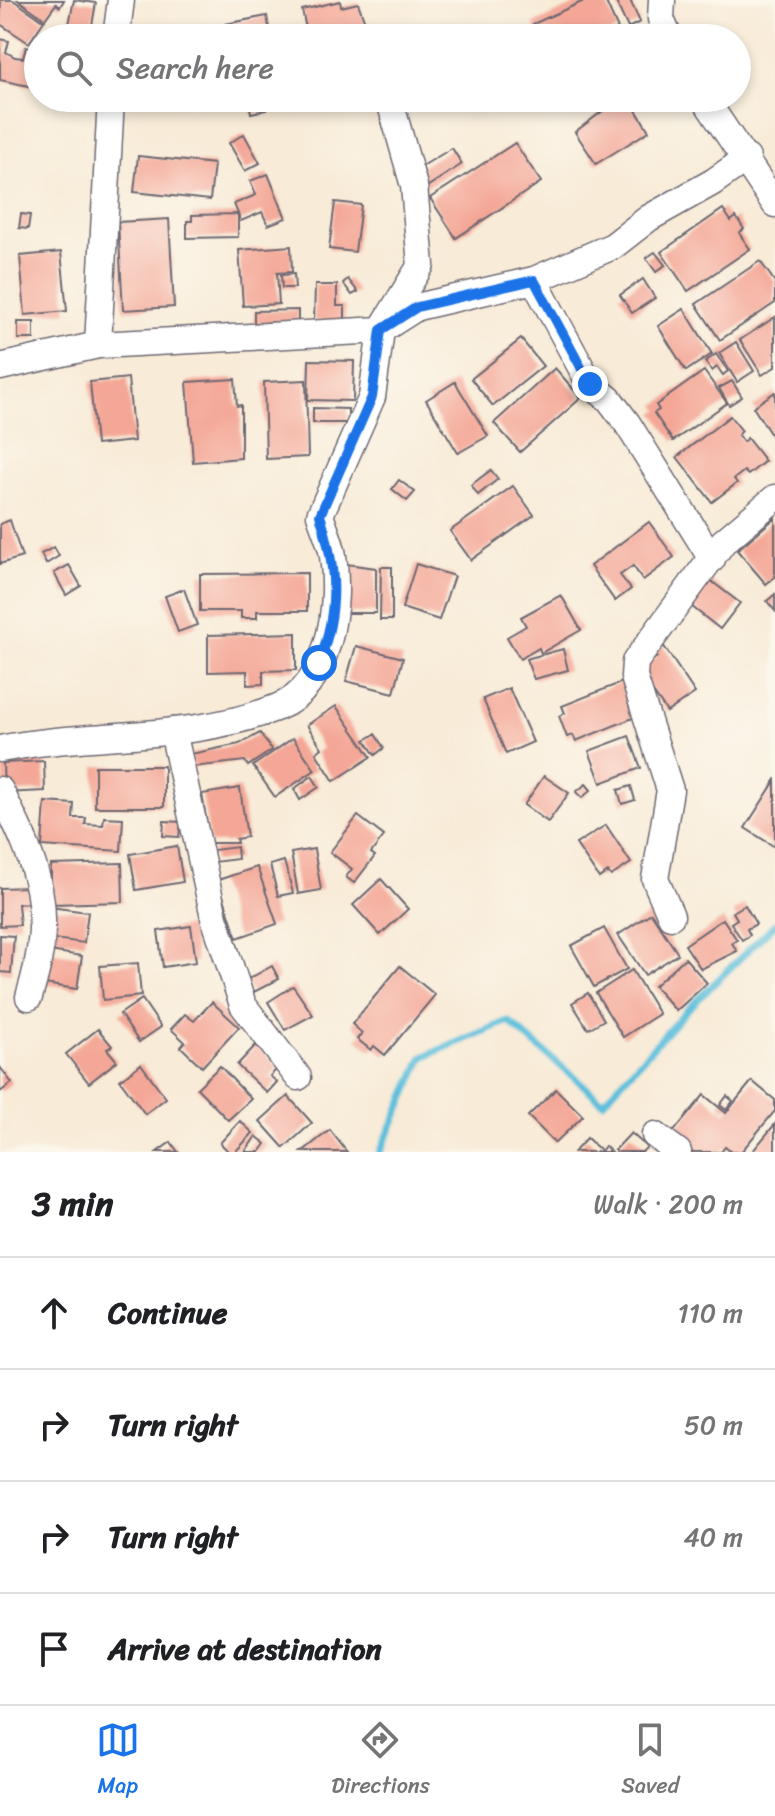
<!DOCTYPE html>
<meta charset="utf-8">
<style>
body{margin:0;font-family:Sriracha,sans-serif;background:#f2f2f2;color:#202124}
.stop{position:absolute;width:24px;height:24px;margin:-18px;border:6px solid #1a73e8;border-radius:50%;background:#fff}
.stop.end{background:#1a73e8;border-color:#fff;box-shadow:0 2px 8px #0008}
.list{margin:0;padding:0;list-style:none}
h2{display:flex;justify-content:space-between;align-items:center;height:104px;margin:0;padding:0 32px;font-size:34px}
h2 small{font-size:26px;font-weight:400;color:#757577}
.list li{display:grid;grid-template-columns:52px 1fr auto;gap:24px;align-items:center;box-sizing:border-box;height:112px;padding:0 32px;border-top:2px solid #e0e0e0}
.list b{display:block;font-size:30px;white-space:nowrap}
.list em{font-size:26px;font-style:normal;color:#757577}
.icon{flex:none;width:44px;height:44px;fill:none;stroke:currentColor;stroke-width:2;stroke-linecap:round;stroke-linejoin:round}
.map{position:relative;flex:none;width:775px;height:1152px;overflow:hidden}
.search{position:absolute;background:#fff;box-shadow:0 4px 12px #0003;left:24px;right:24px;top:24px;height:88px;display:flex;align-items:center;gap:20px;box-sizing:border-box;padding:0 28px;border-radius:44px;color:#757577;font-size:30px}
.sheet{height:552px;background:#fff}
nav{display:flex;justify-content:space-around;align-items:center;box-sizing:border-box;height:112px;border-top:2px solid #e0e0e0;background:#fff;font-size:22px;color:#757577}
nav a{display:grid;justify-items:center;gap:4px}
nav .on{color:#1a73e8}
.map>svg:first-child{display:block}
.lines{fill:none;stroke-linecap:round;stroke-linejoin:round}
.stream{stroke:#5dc0dc;stroke-width:7}
.building{fill:#f4a797}
.street-casing{stroke:#6d6872;stroke-width:29}
.street{stroke:#fff;stroke-width:26}
.route{stroke:#1a73e8;stroke-width:10}
</style>
<div class="map">
<svg width="775" height="1152" viewBox="0 0 775 1152">
<rect width="100%" height="100%" fill="#fbf7ec"/>
<filter id="ink" filterUnits="userSpaceOnUse"><feTurbulence type="fractalNoise" baseFrequency=".0125" numOctaves="2"/><feDisplacementMap in="SourceGraphic" scale="16" xChannelSelector="R" yChannelSelector="G"/><feConvolveMatrix kernelMatrix="1 2 1 2 8 2 1 2 1" color-interpolation-filters="sRGB"/></filter>
<filter id="wash" filterUnits="userSpaceOnUse"><feTurbulence type="fractalNoise" baseFrequency=".006" numOctaves="4" result="noise"/><feDisplacementMap in="SourceGraphic" scale="32" xChannelSelector="R" yChannelSelector="G"/><feGaussianBlur stdDeviation="1.8" result="paint"/><feColorMatrix in="noise" values="0 0 0 0 0 0 0 0 0 0 0 0 0 0 0 0 0 1.4 0 .05"/><feComposite in="paint" operator="in"/></filter>
<g filter="url(#wash)">
<rect width="100%" height="100%" fill="#f8ebd7"/>
<g class="lines">
<!-- stream -->
<path class="stream" d="M380 1152 423 1057 508 1021 603 1102 687 1010 775 924"/>
</g>
<g id="blocks">
<!-- building -->
<g class="building">
<path d="M1 0H13L44 21 29 43 0 24Z"/>
<path d="M18 0H64L60 7 56 4 45 19Z"/>
<path d="M74 0 96 3 90 37 67 34Z"/>
<path d="M586 0H605L618 29 600 38H539L533 24Z"/>
<path d="M615 0H630L640 22 628 28Z"/>
<path d="M340 1 341 7 358 3 370 36 308 38 302 10Z"/>
<path d="M267 16 271 38H227L225 24Z"/>
<path d="M0 39 9 41 6 52 15 57 23 58 26 47 38 50V88L0 80Z"/>
<path d="M263 99 266 110 251 113 249 102Z"/>
<path d="M629 99 649 131 596 164 575 132 612 104 614 107Z"/>
<path d="M244 134 260 163 245 171 229 143Z"/>
<path d="M515 143 541 182 456 238 430 198Z"/>
<path d="M452 148 462 164 422 190 411 173Z"/>
<path d="M138 156 214 164 210 200 134 192Z"/>
<path d="M268 174 286 218 268 225 262 212 241 221 234 204 256 195 250 181Z"/>
<path d="M335 202 361 205 355 252 329 249Z"/>
<path d="M723 209 731 221 736 217 744 229 739 233 750 249 688 291 661 252Z"/>
<path d="M21 214 30 215 28 229 19 228Z"/>
<path d="M238 214V237L187 238V221H192V215Z"/>
<path d="M169 219 174 307 123 310 118 222Z"/>
<path d="M291 246 292 272 277 273 279 304 243 306 239 250Z"/>
<path d="M61 252 67 311 25 315 20 256Z"/>
<path d="M655 252 665 265 656 272 646 258Z"/>
<path d="M760 261 775 282V303L720 340 696 304Z"/>
<path d="M294 274 295 288H282L281 275Z"/>
<path d="M348 279 358 292 352 295 343 283Z"/>
<path d="M643 279 655 298 632 313 620 295Z"/>
<path d="M315 285H337V306H345V321H314Z"/>
<path d="M684 309 712 354 686 371 658 326Z"/>
<path d="M298 310V322L254 323V311Z"/>
<path d="M775 317V367L762 375 740 340Z"/>
<rect x="18" y="322" width="16" height="17"/>
<path d="M521 339 543 366 493 406 471 379Z"/>
<path d="M736 342 754 371 737 382 719 353Z"/>
<path d="M716 354 728 371 723 375 717 367 712 371 705 362Z"/>
<path d="M309 360 354 361 353 401 308 400Z"/>
<path d="M555 368 581 398 520 452 494 423Z"/>
<path d="M704 371 727 403 673 441 654 413 659 410 656 405Z"/>
<path d="M128 378 134 441 96 445 90 382Z"/>
<path d="M235 379 237 406 241 405V458L193 462 187 382Z"/>
<path d="M306 380 308 457 266 459 264 382Z"/>
<path d="M732 381 742 397 729 405 719 388Z"/>
<path d="M455 382 488 436 458 453 426 400Z"/>
<path d="M775 392V441L753 407Z"/>
<path d="M313 408 348 409V423H313Z"/>
<path d="M730 416 742 431 738 435 743 442 747 438 765 461 748 475 744 471 734 479 737 483 712 502 677 457Z"/>
<path d="M491 470 498 479 478 495 471 485Z"/>
<path d="M399 480 415 492 407 501 392 489Z"/>
<path d="M513 486 534 515 471 560 450 531Z"/>
<path d="M775 518V577L766 584 737 550Z"/>
<path d="M10 520 22 557 0 564V524Z"/>
<path d="M649 522 674 557 643 580 633 566 620 575 631 589 615 601 590 566Z"/>
<path d="M54 547 59 556 46 564 41 554Z"/>
<path d="M346 564 376 568V613H347Z"/>
<path d="M416 564 454 576 439 620 402 608Z"/>
<path d="M69 565 81 586 66 595 54 573Z"/>
<path d="M381 567H392V620H380Z"/>
<path d="M307 573V611H257V618H241V611H200V574Z"/>
<path d="M706 577 740 603 720 629 686 602Z"/>
<path d="M184 589 197 625 178 632 165 596Z"/>
<path d="M775 594V611L767 601Z"/>
<path d="M561 595 581 630 541 653 539 648 520 659 507 637 526 626 521 617Z"/>
<path d="M296 633V670L263 671V684L247 685V671L208 672V635Z"/>
<path d="M659 639 695 693 667 712 638 670 657 657 649 645Z"/>
<path d="M356 646 403 658 394 693 346 681Z"/>
<path d="M563 649 568 670 534 679 526 659Z"/>
<path d="M625 681 638 716 576 741 573 735 567 737 559 716 565 713 562 706Z"/>
<path d="M509 688 533 742 506 754 483 699Z"/>
<path d="M336 706 371 757 334 781 316 753 322 748 307 725Z"/>
<path d="M260 733 272 750 248 766 245 761 193 767 191 754 239 744Z"/>
<path d="M375 734 384 748 375 755 365 740Z"/>
<path d="M629 736 641 768 601 783 589 751Z"/>
<path d="M293 738 315 770 275 797 253 766Z"/>
<path d="M44 761 45 791 4 793 3 763Z"/>
<rect x="95" y="766" width="69" height="41"/>
<path d="M312 776 319 787 300 800 294 789Z"/>
<path d="M544 776 569 793 548 822 524 805Z"/>
<path d="M775 781V847L745 828Z"/>
<path d="M586 784 591 790 582 798 576 792Z"/>
<path d="M631 786 635 800 622 804 618 790Z"/>
<path d="M240 788 247 837 236 839 237 843H210L202 794Z"/>
<path d="M45 802 74 804 73 818H86L85 824 103 825 104 817 123 818 121 851 42 846Z"/>
<path d="M358 816 384 836 371 853 375 856 354 883 346 877 352 869 330 852Z"/>
<path d="M164 821 181 822 179 837 163 836Z"/>
<path d="M606 825 631 863 611 876 608 872 599 878 576 844Z"/>
<path d="M177 846 183 882 136 890 130 854Z"/>
<path d="M237 847 238 859 214 862 213 850Z"/>
<path d="M314 849 321 890 298 894 291 853Z"/>
<path d="M284 861 293 893 278 896 270 865Z"/>
<path d="M122 863 123 902 51 904V865Z"/>
<path d="M257 867 277 924 237 938 218 880Z"/>
<path d="M381 879 408 909 380 935 353 905Z"/>
<path d="M29 887V903L18 904 20 925 0 926V888Z"/>
<path d="M745 905 756 924 747 929 750 935 742 940 731 923 737 919 733 912Z"/>
<path d="M49 907 88 912 84 943 46 938Z"/>
<path d="M651 913 678 954 645 975 618 935Z"/>
<path d="M723 919 737 940 732 943 737 951 701 969 685 945Z"/>
<path d="M191 926 196 962 163 967 158 931Z"/>
<path d="M604 928 627 969 594 987 571 946Z"/>
<path d="M0 935 14 936 11 973 0 972Z"/>
<path d="M49 951 82 956 77 989 44 984Z"/>
<path d="M685 958 707 983 676 1011 654 986Z"/>
<path d="M138 963 141 996 103 1000 100 966Z"/>
<path d="M272 966 279 979 252 993 245 981Z"/>
<path d="M400 966 435 995 385 1055 374 1046 371 1050 357 1039 362 1033 352 1024Z"/>
<path d="M632 970 659 1014 623 1037 596 993Z"/>
<path d="M293 986 313 1015 285 1030 268 1002Z"/>
<path d="M588 993 604 1020 588 1029 572 1003Z"/>
<path d="M142 999 161 1027 139 1042 120 1014Z"/>
<path d="M212 1002 239 1027 202 1067 181 1047 185 1042 171 1029 185 1014 194 1021Z"/>
<path d="M98 1029 112 1046 107 1049 117 1061 89 1083 66 1054Z"/>
<path d="M256 1045 279 1067 270 1076 277 1082 267 1093 237 1065Z"/>
<path d="M141 1064 166 1098 145 1114 120 1080Z"/>
<path d="M220 1066 251 1099 228 1120 197 1088Z"/>
<path d="M0 1067 12 1083 0 1092Z"/>
<path d="M752 1081 775 1100V1111L741 1152H731L725 1147 721 1152H690L670 1136 704 1095 726 1113Z"/>
<path d="M556 1089 583 1116 555 1143 528 1116Z"/>
<path d="M288 1096 312 1123 284 1148 260 1121Z"/>
<path d="M727 1096 733 1101 726 1110 720 1105Z"/>
<path d="M240 1121 253 1133 235 1152H229L220 1143Z"/>
<path d="M775 1124V1152H752Z"/>
<path d="M330 1130 347 1152H302Z"/>
<path d="M631 1133 647 1147 642 1152H617L615 1150Z"/>
<path d="M256 1136 266 1144 260 1152H245Z"/>
<path d="M587 1138 601 1151 605 1146 611 1152H574Z"/>
<path d="M171 1142 178 1152H157Z"/>
</g>
</g>
</g>
<g filter="url(#ink)">
<use href="#blocks" fill-opacity="0" stroke="#6d6872" stroke-width="2"/>
<g class="lines">
<defs>
<g id="street">
<path d="M662 0 661 19 669 38"/>
<path d="M374 35 376 38"/>
<path d="M116 38 121 0"/>
<path d="M704 98 775 204"/>
<path d="M534 280 590 384 609 399 627 423 712 559"/>
<path d="M98 345 111 98"/>
<path d="M0 367 98 345 381 330 421 265 414 186 389 98"/>
<path d="M173 731 214 917 243 1005 298 1077"/>
<path d="M0 749C91 731 191 742 278 707 331 686 340 604 333 556 331 542 324 528 320 515L372 397 381 330 417 307 534 280 613 246 649 218 713 182 747 158"/>
<path d="M0 790C39 868 56 910 29 997"/>
<path d="M671 916 655 879 670 790 634 677 635 662 723 542 775 498"/>
<path d="M655 1135 678 1152"/>
</g>
</defs>
<!-- street casing -->
<use href="#street" class="street-casing"/>
<!-- street -->
<use href="#street" class="street"/>
</g>
</g>
<g class="lines" filter="url(#ink)">
<!-- route -->
<path class="route" d="M319 663C339 610 337 569 320 515L372 397 381 330 417 307 534 280 590 384"/>
</g>
</svg>
<div class="stop" style="left:319px;top:663px"></div>
<div class="stop end" style="left:590px;top:384px"></div>
<div class="search"><svg class="icon" aria-label="search" viewBox="0 0 24 24"><circle cx="10" cy="10" r="6"/><path d="M15 15l6 6"/></svg>Search here</div>
</div>
<section class="sheet">
<h2>3 min<small>Walk · 200 m</small></h2>
<ul class="list">
<li><svg class="icon" aria-label="ahead" viewBox="0 0 24 24"><path d="M12 20V5M6 11l6-6 6 6"/></svg><div><b>Continue</b></div><em>110 m</em></li>
<li><svg class="icon" aria-label="right" viewBox="0 0 24 24"><path d="M7 20v-9h11M14 6l5 5-5 5"/></svg><div><b>Turn right</b></div><em>50 m</em></li>
<li><svg class="icon" aria-label="right" viewBox="0 0 24 24"><path d="M7 20v-9h11M14 6l5 5-5 5"/></svg><div><b>Turn right</b></div><em>40 m</em></li>
<li><svg class="icon" aria-label="arrive" viewBox="0 0 24 24"><path d="M6 21V4h12l-3 4 3 4H6"/></svg><div><b>Arrive at destination</b></div></li>
</ul>
</section>
<nav>
<a class="on"><svg class="icon" aria-label="map" viewBox="0 0 24 24"><path d="M3 6l6-2 6 2 6-2v14l-6 2-6-2-6 2zM9 4v14M15 6v14"/></svg>Map</a>
<a><svg class="icon" aria-label="directions" viewBox="0 0 24 24"><path d="M12 3l9 9-9 9-9-9zM9 14v-3h6M13 9l2 2-2 2"/></svg>Directions</a>
<a><svg class="icon" aria-label="saved" viewBox="0 0 24 24"><path d="M7 4h10v16l-5-4-5 4z"/></svg>Saved</a>
</nav>
